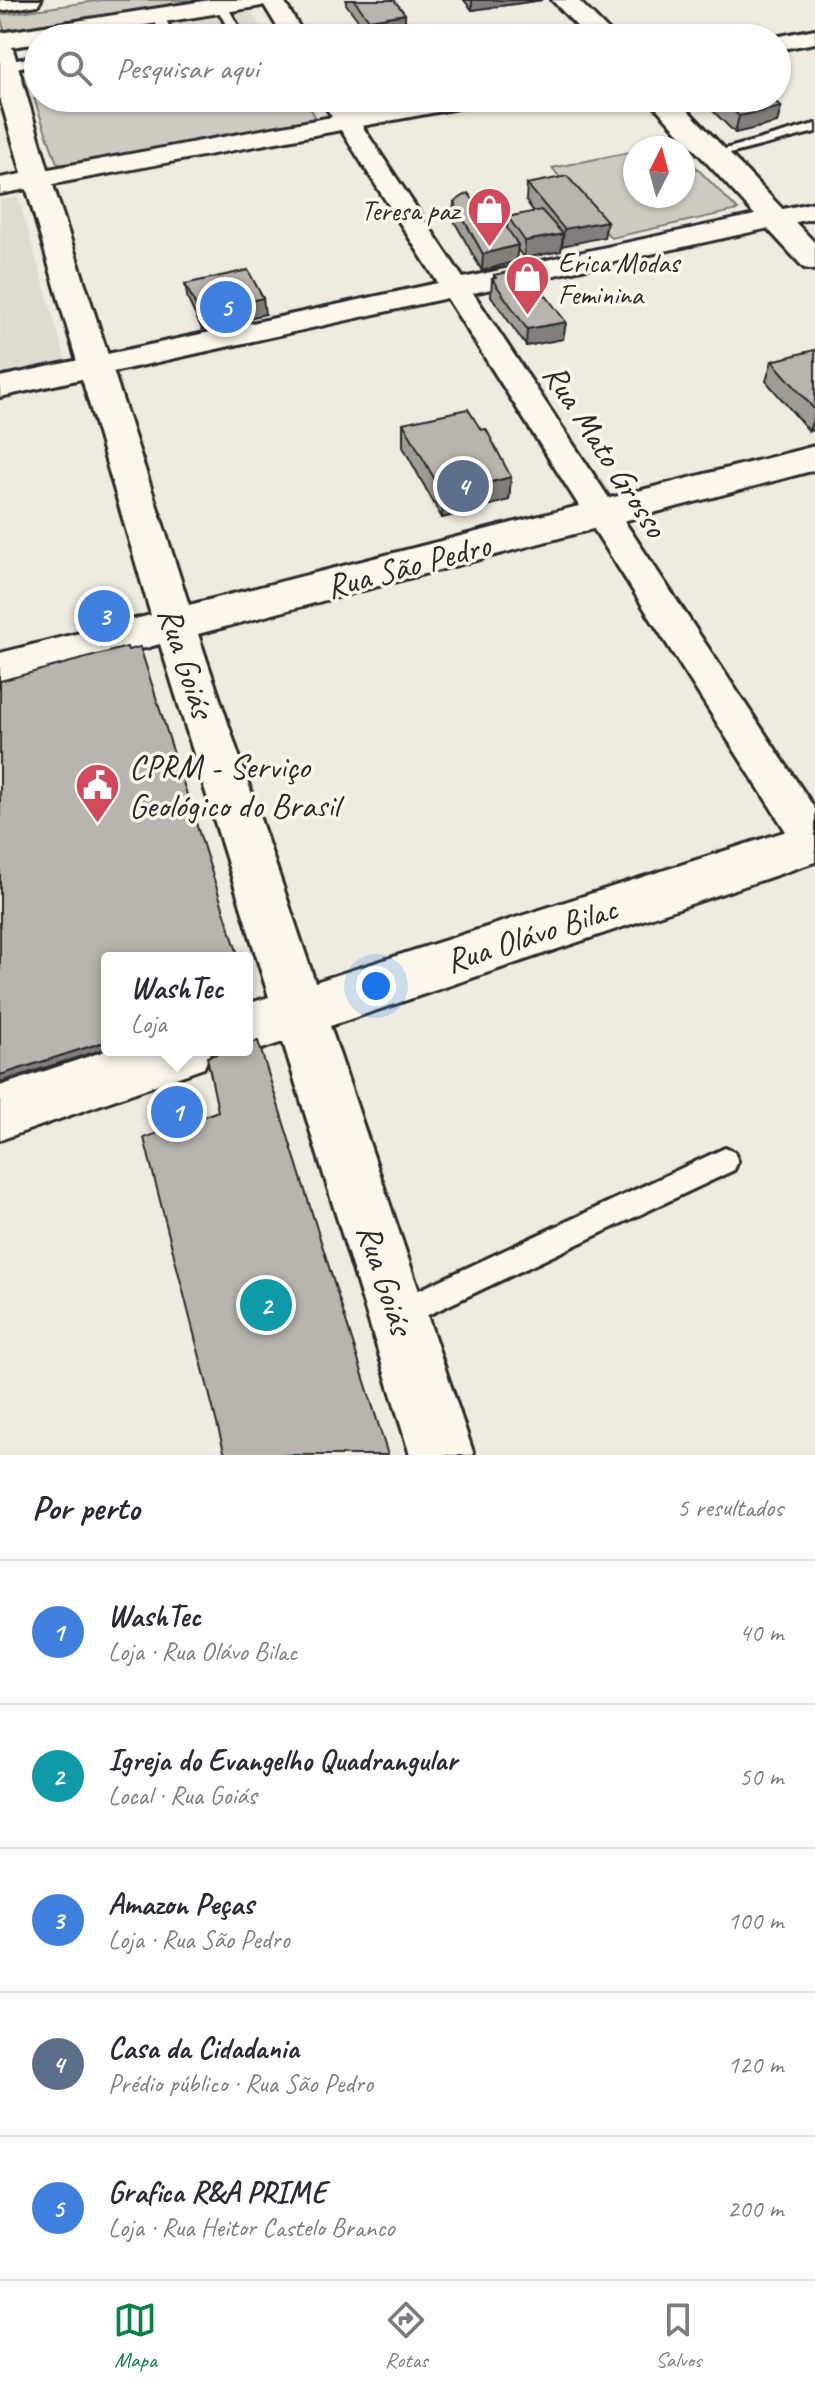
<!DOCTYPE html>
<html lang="pt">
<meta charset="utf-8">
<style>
body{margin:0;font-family:Caveat,sans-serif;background:#f2f2f3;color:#2b2b33}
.compass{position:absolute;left:623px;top:136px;width:72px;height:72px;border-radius:50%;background:#fff;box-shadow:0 2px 6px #0004;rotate:6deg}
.you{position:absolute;left:376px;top:986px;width:28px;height:28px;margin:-20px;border:6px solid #fff;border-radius:50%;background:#1a73e8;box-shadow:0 0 0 12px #1a73e833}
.badge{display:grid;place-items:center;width:52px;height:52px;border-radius:50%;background:#0b8043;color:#fff;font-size:26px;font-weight:700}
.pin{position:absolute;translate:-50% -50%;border:4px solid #fff;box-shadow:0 2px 8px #0006}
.popup{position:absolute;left:101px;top:952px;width:152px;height:104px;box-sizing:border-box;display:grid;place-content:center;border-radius:8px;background:#fff;filter:drop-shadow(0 2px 6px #0005);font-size:26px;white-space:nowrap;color:#7c7c81}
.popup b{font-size:30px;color:#2b2b33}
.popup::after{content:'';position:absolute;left:50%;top:100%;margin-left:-16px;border:16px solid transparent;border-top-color:#fff}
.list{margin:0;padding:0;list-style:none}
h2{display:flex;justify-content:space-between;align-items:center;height:104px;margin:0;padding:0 32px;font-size:34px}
h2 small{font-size:26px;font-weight:400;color:#7c7c81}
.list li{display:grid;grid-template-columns:52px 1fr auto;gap:24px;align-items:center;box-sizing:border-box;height:144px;padding:0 32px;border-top:2px solid #e1e1e2}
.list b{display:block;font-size:30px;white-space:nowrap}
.list p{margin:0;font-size:26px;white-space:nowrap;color:#7c7c81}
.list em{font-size:26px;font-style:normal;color:#7c7c81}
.icon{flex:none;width:44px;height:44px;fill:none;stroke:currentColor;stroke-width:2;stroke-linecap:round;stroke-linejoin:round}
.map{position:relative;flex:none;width:815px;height:1455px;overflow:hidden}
.search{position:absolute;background:#fff;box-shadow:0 2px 6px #0004;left:24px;right:24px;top:24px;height:88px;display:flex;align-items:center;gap:20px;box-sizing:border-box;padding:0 28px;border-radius:44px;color:#7c7c81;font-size:30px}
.sheet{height:824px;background:#fff}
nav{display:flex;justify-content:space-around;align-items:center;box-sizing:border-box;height:112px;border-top:2px solid #e1e1e2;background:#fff;font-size:22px;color:#7c7c81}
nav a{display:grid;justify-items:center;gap:4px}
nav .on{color:#0b8043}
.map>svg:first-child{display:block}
.built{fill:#dedbd1}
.green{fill:#cecbc2;stroke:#7c7b76;stroke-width:2}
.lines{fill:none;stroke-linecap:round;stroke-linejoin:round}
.lane-casing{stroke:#2b2b2b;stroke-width:6}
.street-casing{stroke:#2b2b2b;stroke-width:6}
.secondary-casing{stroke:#2b2b2b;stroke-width:6}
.primary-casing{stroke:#2b2b2b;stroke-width:6}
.lane{fill:#fbf7ec;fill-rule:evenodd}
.street{fill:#fbf7ec;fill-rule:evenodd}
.secondary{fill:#fbf7ec;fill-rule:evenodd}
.primary{fill:#fbf7ec;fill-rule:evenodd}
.wall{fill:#9e9c96;stroke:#2b2b2b;stroke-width:2}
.shaded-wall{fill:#817f7a;stroke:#2b2b2b;stroke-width:2}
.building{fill:#b8b5ae;stroke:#2b2b2b;stroke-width:2}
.labels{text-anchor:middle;stroke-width:7;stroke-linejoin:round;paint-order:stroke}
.far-poi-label{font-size:28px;fill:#2b2b2b;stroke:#fbf7ec;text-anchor:end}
.street-label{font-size:34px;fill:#2b2b2b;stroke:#fbf7ec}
.poi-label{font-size:34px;fill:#2b2b2b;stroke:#fbf7ec;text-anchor:start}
</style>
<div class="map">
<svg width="815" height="1455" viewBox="0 0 815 1455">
<rect width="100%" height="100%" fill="#eeebe0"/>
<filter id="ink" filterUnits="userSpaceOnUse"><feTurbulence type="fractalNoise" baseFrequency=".0125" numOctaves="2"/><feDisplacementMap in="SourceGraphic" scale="16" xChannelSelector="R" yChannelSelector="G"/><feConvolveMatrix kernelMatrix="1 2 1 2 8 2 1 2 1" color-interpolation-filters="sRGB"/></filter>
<g filter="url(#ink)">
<!-- built -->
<g class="built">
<path d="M251 12 267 38H89Z"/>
<path d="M18 197 66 361 0 375V200Z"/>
</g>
<!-- green -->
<g class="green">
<path d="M102 0H203L4 30 0 15Z"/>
<path d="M304 98 315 116 311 120 63 165 57 163 34 99Z"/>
<path d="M635 151V196H683V154L738 210 611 238 552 168Z"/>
</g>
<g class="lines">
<defs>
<g id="lane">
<path d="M218 4H226L245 38H233L216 6Z"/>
<path d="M158 13 164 16 175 38H163L152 16Z"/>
<path d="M96 23 100 24 108 38H96L90 26Z"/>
<path d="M38 56V64L5 70 0 67 1 63Z"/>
<path d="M815 124V132L714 158 707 154Z"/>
<path d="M725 1148 734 1152 738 1161 734 1170 411 1323 401 1327 391 1323 387 1313 391 1303Z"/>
</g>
<g id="street">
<path d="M261 0H283L306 38H284Z"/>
<path d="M815 29V43L777 50V38H770Z"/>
<path d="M320 98H344L354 113 436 98H486L482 103 474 105 362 126 463 278 815 202V218L473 293 815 809V861L801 855 447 298 0 397V377L438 283 341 130 0 194V178L332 117Z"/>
</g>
<g id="secondary">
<path d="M552 0H578L616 38H588Z"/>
<path d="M0 41 9 44 13 49 51 179 189 605 815 446V470L198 634 315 982 815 822V862L330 1026 474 1455H410L283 1042 247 1054 237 1050H247V1004L269 997 160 644 0 687V653L151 615 0 98Z"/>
<path d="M647 98H676L815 243V270L804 268Z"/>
<path d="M108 1050H211L204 1068 0 1140V1086Z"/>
</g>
<g id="primary">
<path d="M0 0H41L38 5 0 11Z"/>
<path d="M210 0H268L265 5 256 7 66 38H38V43L0 49V33Z"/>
</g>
</defs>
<!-- lane casing -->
<use href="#lane" class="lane-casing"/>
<!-- street casing -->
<use href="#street" class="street-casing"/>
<!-- secondary casing -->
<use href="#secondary" class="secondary-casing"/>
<!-- primary casing -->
<use href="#primary" class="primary-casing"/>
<!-- lane -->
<use href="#lane" class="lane"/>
<!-- street -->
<use href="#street" class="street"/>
<!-- secondary -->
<use href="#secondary" class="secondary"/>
<!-- primary -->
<use href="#primary" class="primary"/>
</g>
<!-- wall -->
<g class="wall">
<path d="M346 0H394L405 14V30L370 36 346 4Z"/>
<path d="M464 0H542L472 10Z"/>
<path d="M700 98H771L781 107 777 123 735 133Z"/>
<path d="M527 184 607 221 604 237 561 245V251L524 258 517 249 516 261 482 271 453 219 454 202 490 222 507 228 508 217 534 212 526 201Z"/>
<path d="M494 275 566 322 563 339 526 346 491 296 492 279 494 278Z"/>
<path d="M185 284 265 314 202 329 188 300Z"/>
<path d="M815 350V429L809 431 766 381 772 361Z"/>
<path d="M403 423 481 430 511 477 509 500 442 518 403 447Z"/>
</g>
<!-- shaded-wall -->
<g class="shaded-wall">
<path d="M472 0H542L472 10Z"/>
<path d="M405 14V30L370 36 369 20Z"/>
<path d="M781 107 777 123 735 133 739 116Z"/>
<path d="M607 221 604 237 562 246 564 229Z"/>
<path d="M563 234 561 251 524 258 525 241Z"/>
<path d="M518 245 516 261 482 271 483 254Z"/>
<path d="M263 298 265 314 202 329 199 312Z"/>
<path d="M566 322 563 339 526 346 527 329Z"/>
<path d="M815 413V429L809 431Z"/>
<path d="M511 477 509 500 442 518 443 494Z"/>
<path d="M117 612 119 620 93 627 90 618Z"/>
<path d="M250 993 252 999 247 1003V995Z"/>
<path d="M107 1041V1048L0 1082V1075Z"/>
</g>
<!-- building -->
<g class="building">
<path d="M354 0H394L405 14 369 20Z"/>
<path d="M720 98H771L781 107 739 116Z"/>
<path d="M567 176 607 221 564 229 527 184Z"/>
<path d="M468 193 490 222 502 220 518 245 483 254 454 202Z"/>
<path d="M541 210 563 234 525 241 508 217Z"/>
<path d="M525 268 566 322 527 329 492 279 496 278 494 275Z"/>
<path d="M248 270 263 298 199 312 185 284Z"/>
<path d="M815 350V410L772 361Z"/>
<path d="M468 409 481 430 486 429 511 477 443 494 403 423Z"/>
<path d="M113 597 117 612 90 618 87 603Z"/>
<path d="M127 647 128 650 140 647 239 958H107V1041L0 1075V681Z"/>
<path d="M247 983 250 993 247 995Z"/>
<path d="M258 1041 388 1455H225L144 1138 218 1111 207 1057 229 1050H247V1044Z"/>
</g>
</g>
<!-- icons -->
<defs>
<symbol id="shop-pin" viewBox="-11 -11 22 30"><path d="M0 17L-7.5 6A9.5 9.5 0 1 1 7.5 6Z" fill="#d1495b" stroke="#fbf7ec"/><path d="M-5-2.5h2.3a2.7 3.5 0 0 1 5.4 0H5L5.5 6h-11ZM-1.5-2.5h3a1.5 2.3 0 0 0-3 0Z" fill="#fff"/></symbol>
<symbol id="civic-pin" viewBox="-11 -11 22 30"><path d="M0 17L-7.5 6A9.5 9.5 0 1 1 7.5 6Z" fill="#d1495b" stroke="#fbf7ec"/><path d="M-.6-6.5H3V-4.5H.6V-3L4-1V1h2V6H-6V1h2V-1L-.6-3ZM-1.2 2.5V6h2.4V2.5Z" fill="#fff"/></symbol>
</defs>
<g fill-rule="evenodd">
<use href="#shop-pin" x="464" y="184" width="51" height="69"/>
<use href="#shop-pin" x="502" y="252" width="51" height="69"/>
<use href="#civic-pin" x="72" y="760" width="51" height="69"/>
</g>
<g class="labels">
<!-- far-poi labels -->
<g class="far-poi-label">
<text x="459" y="220">Teresa paz</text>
<text x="558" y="272" text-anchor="start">Erica Modas<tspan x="558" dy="32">Feminina</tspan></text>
</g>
<!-- street labels -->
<g class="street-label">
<text transform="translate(606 450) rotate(57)" y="12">Rua Mato Grosso</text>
<text transform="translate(408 565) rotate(-15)" y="12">Rua São Pedro</text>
<text transform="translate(187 662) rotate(72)" y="12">Rua Goiás</text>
<text transform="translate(531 934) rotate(-18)" y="12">Rua Olávo Bilac</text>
<text transform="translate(386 1279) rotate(72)" y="12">Rua Goiás</text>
</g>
<!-- poi labels -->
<g class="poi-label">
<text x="129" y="778">CPRM - Serviço<tspan x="129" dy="39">Geológico do Brasil</tspan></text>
</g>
</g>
</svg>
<svg class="compass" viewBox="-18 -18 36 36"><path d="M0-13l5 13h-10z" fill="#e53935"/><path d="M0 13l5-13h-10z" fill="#7c7c81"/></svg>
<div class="you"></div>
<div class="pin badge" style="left:177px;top:1112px;background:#3f7fe0">1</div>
<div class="popup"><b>WashTec</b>Loja</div>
<div class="pin badge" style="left:266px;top:1305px;background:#0f9aa8">2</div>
<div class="pin badge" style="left:104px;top:616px;background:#3f7fe0">3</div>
<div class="pin badge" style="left:463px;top:486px;background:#5c6f8a">4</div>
<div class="pin badge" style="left:226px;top:307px;background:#3f7fe0">5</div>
<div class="search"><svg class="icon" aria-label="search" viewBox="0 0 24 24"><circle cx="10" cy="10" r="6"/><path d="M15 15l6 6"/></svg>Pesquisar aqui</div>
</div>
<section class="sheet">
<h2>Por perto<small>5 resultados</small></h2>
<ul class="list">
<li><span class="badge" style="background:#3f7fe0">1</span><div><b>WashTec</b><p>Loja · Rua Olávo Bilac</p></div><em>40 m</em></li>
<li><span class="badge" style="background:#0f9aa8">2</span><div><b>Igreja do Evangelho Quadrangular</b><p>Local · Rua Goiás</p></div><em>50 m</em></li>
<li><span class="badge" style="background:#3f7fe0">3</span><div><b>Amazon Peças</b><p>Loja · Rua São Pedro</p></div><em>100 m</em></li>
<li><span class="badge" style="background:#5c6f8a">4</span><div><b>Casa da Cidadania</b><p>Prédio público · Rua São Pedro</p></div><em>120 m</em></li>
<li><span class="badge" style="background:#3f7fe0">5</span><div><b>Grafica R&amp;A PRIME</b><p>Loja · Rua Heitor Castelo Branco</p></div><em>200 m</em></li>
</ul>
</section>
<nav>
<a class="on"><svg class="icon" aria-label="map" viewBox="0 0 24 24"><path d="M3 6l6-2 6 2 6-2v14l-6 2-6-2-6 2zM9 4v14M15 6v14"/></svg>Mapa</a>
<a><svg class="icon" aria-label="directions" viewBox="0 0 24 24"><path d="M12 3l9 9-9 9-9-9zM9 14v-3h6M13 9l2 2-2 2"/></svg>Rotas</a>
<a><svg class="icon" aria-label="saved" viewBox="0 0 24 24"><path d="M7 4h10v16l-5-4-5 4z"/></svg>Salvos</a>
</nav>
